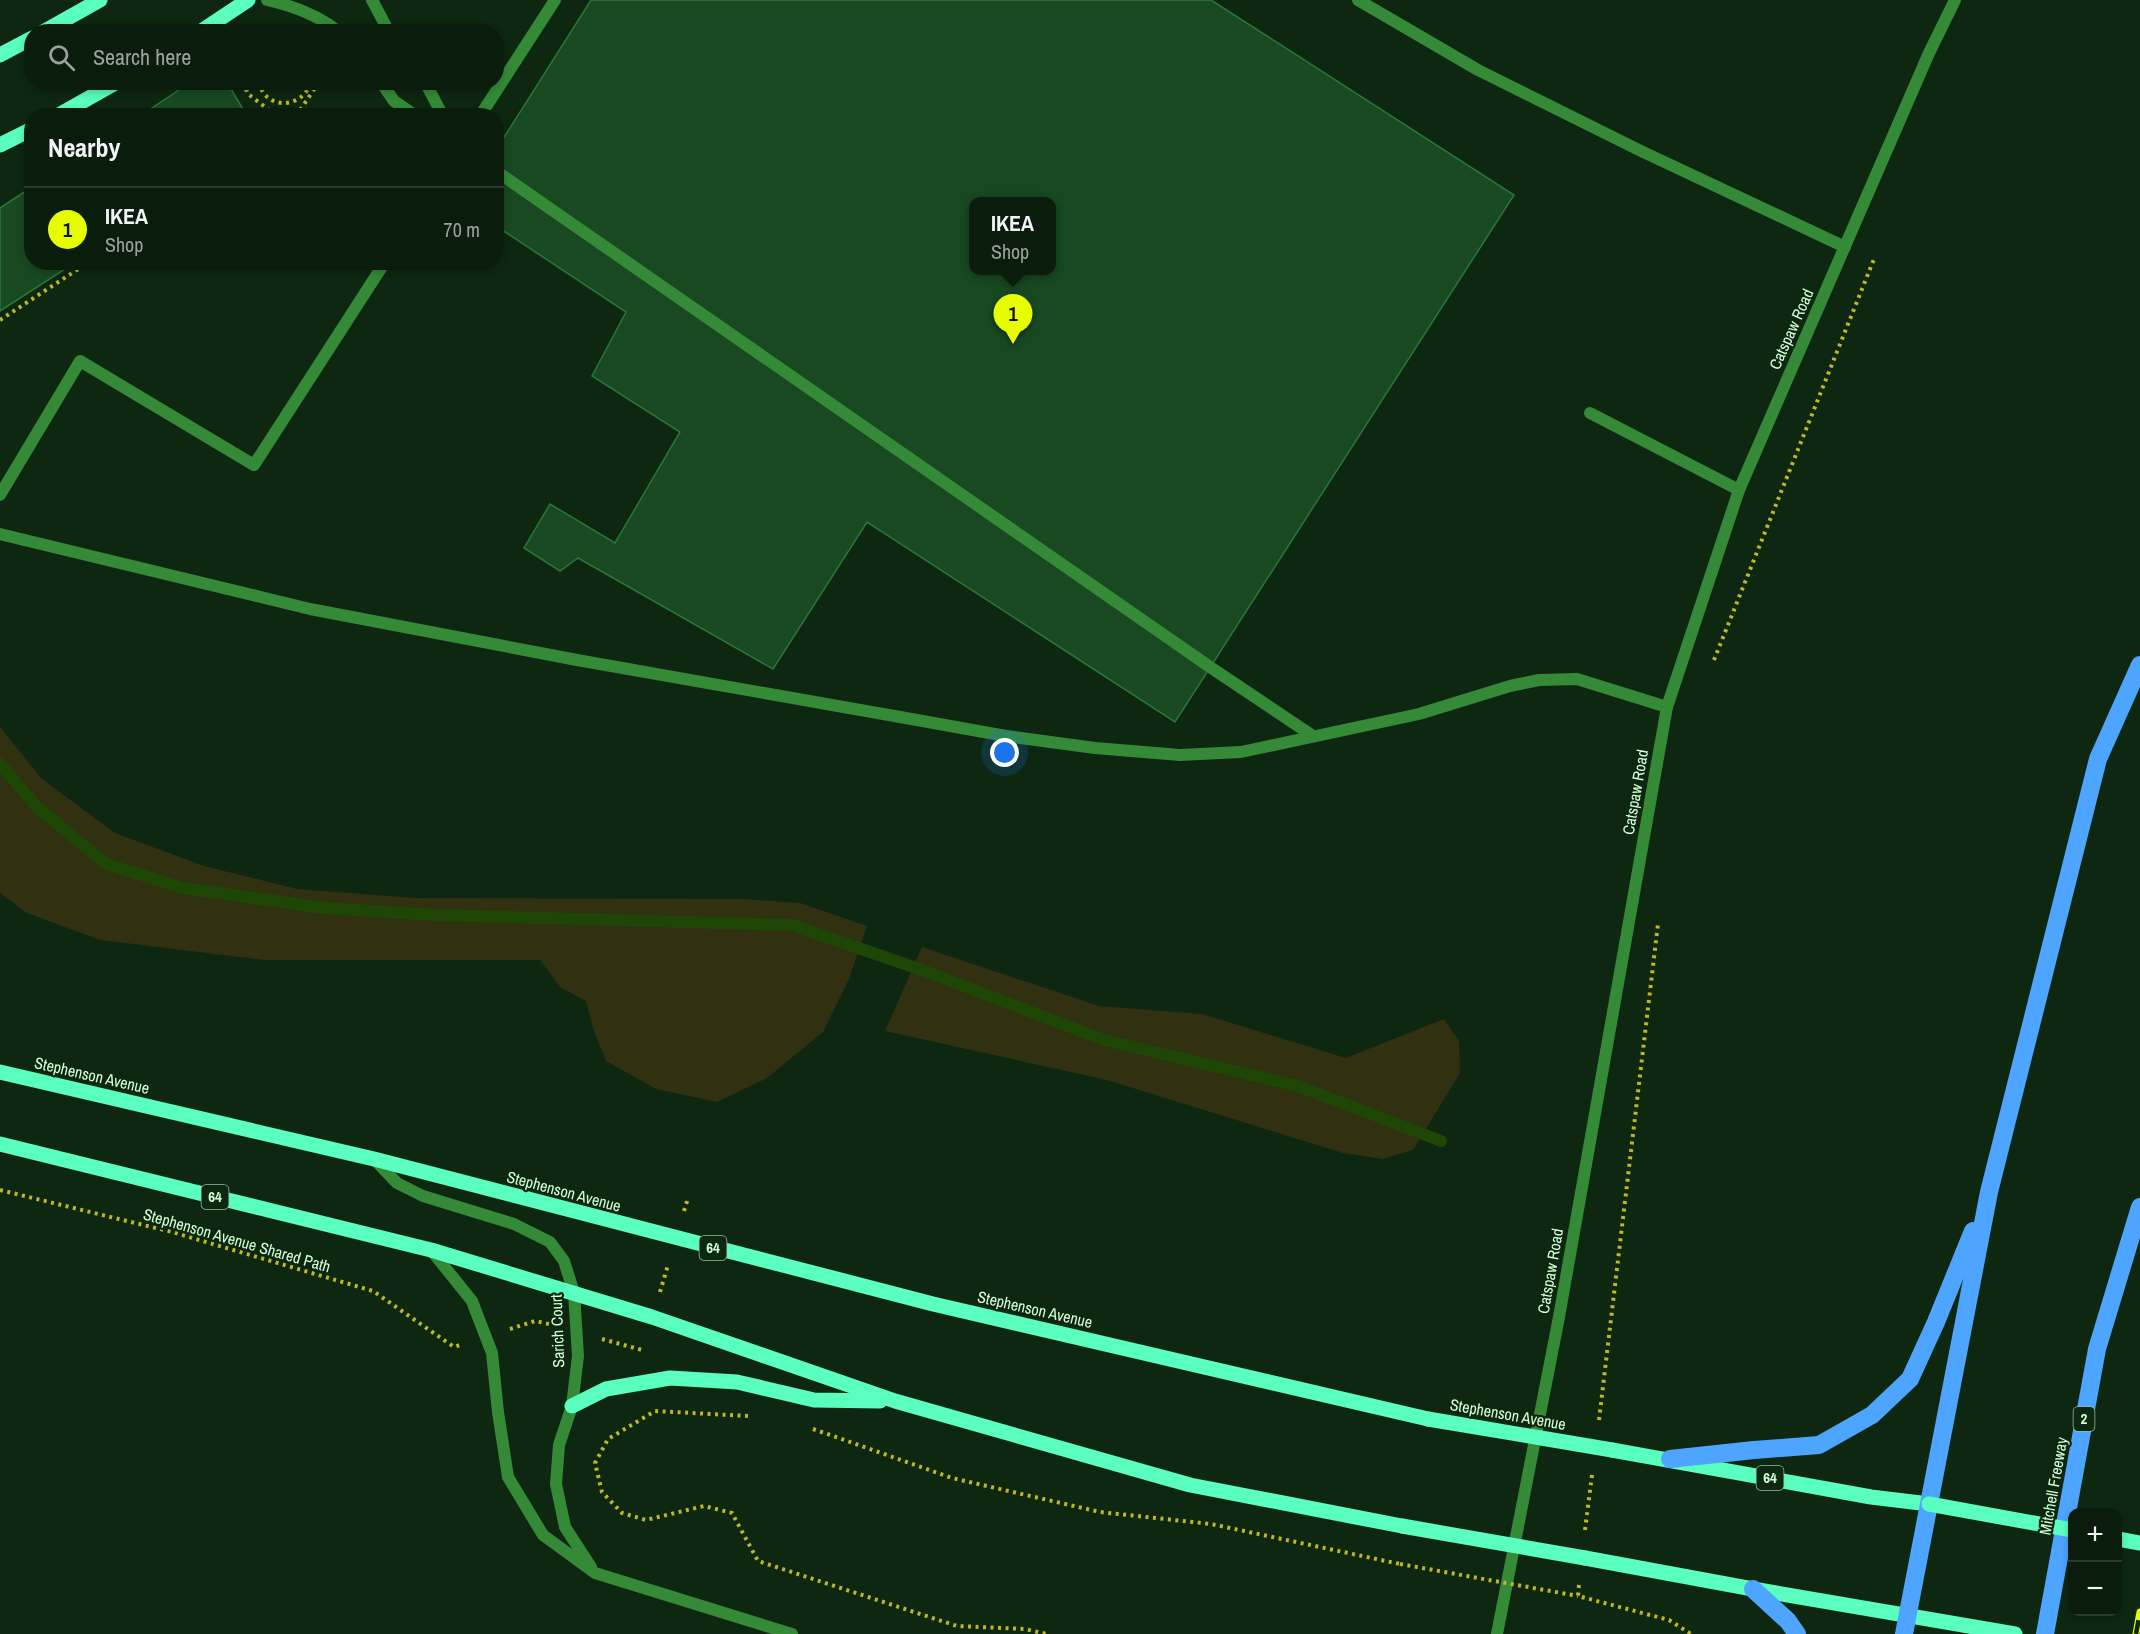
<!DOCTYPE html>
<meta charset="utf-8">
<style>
body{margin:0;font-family:"Archivo Narrow",sans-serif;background:#132616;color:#f1f3f6}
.controls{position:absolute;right:18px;bottom:18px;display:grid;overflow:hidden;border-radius:12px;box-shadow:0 3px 9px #0003}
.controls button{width:54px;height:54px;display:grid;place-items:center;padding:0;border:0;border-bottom:2px solid #2a3b2e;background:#0a1d0d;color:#f1f3f6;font:30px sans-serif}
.you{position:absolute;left:1005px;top:753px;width:21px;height:21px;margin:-15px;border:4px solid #fff;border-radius:50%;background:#1a73e8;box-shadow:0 0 0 9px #1a73e833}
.badge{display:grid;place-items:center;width:39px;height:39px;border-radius:50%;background:#e7fe00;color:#111;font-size:20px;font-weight:700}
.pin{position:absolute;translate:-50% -50px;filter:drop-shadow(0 2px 3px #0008)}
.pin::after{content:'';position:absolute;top:32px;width:21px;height:18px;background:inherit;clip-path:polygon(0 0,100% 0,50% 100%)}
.popup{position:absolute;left:969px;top:197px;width:87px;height:78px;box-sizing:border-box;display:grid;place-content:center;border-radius:12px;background:#0a1d0d;filter:drop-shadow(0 2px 4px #0005);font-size:20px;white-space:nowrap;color:#99a29d}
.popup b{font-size:22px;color:#f1f3f6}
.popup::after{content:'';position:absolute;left:50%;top:100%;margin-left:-12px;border:12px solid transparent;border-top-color:#0a1d0d}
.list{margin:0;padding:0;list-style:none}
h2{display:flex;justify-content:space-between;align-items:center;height:78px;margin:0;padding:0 24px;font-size:26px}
h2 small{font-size:20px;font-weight:400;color:#99a29d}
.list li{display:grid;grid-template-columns:39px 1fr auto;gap:18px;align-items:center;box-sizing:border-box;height:84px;padding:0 24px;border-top:2px solid #2a3b2e}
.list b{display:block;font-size:22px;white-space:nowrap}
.list p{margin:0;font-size:20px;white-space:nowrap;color:#99a29d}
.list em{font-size:20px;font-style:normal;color:#99a29d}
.icon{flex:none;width:33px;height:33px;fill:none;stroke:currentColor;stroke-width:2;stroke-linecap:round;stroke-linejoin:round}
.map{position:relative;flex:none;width:2140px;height:1634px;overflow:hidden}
.search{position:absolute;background:#0a1d0d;box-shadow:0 3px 9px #0003;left:24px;top:24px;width:480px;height:66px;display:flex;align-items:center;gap:15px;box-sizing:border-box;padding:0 21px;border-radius:24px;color:#99a29d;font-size:22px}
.panel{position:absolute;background:#0a1d0d;box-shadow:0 3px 9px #0003;left:24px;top:108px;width:480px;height:162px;border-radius:24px}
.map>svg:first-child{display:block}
.green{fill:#313010}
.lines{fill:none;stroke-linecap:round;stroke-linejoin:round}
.stream{stroke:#1e4706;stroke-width:12}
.building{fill:#184921;stroke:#287737;stroke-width:1.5;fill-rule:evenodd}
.path{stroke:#c1b625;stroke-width:4;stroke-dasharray:3 4.5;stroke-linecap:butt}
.service{stroke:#348a37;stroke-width:12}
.minor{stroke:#348a37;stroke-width:12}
.primary{stroke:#5affc0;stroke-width:15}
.motorway{stroke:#4ea5ff;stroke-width:18}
.rail-casing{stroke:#e7fe00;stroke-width:7}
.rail{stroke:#0d2711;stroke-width:4.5;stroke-dasharray:14;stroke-linecap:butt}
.path-bridge{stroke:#c1b625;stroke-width:4;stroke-dasharray:3 4.5;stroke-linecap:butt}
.primary-bridge{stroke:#5affc0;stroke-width:15}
.labels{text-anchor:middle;stroke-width:4.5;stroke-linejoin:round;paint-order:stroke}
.shield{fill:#0d2711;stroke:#98be9c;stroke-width:1.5}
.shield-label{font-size:15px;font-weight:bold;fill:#d3ffd7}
.street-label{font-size:16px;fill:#d3ffd7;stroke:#0d2711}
</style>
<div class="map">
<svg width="2140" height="1634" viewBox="0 0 2140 1634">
<rect width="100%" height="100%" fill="#0d2711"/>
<!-- green -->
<g class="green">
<path d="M0 727 42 779 115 833 204 866 297 889 415 898 744 899 800 903 867 926 849 979 823 1032 767 1078 717 1102 656 1089 606 1061 593 1028 586 1001 561 988 540 960H265L100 940 27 913 0 893Z"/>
<path d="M922 947 1099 1006 1202 1014 1346 1058 1444 1019 1459 1041 1460 1073 1413 1150 1383 1159 1343 1153 1107 1080 885 1031Z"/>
</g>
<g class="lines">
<!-- stream -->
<path class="stream" d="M0 764 37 807 106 864 183 888 323 908 435 915 792 925 922 970 1104 1040 1298 1086 1441 1141"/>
</g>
<!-- building -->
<g class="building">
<path d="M591 0H1211L1514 195 1175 722 867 522 773 669 578 558 560 571 524 548 550 504 615 543 680 432 592 376 626 312 496 226V150ZM974 202H1052V270H974Z"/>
<path d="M191 82H227L247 116H140Z"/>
<path d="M32 187V262H76L0 311V208Z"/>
</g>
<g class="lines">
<!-- path -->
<g class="path">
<path d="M243 82 248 94 277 116"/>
<path d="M259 82C265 111 303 109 311 82"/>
<path d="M296 116 319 82"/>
<path d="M0 320 89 262"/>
<path d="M1714 660 1874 259"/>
<path d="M0 1190 172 1232 373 1291 454 1347 460 1345"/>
<path d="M684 1211 688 1198"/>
<path d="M660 1292 668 1265"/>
<path d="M510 1329 535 1321 549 1324"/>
<path d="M602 1339 642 1350"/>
<path d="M748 1416 655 1411 608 1439 595 1463 602 1492 622 1513 646 1520 704 1506 732 1513 758 1561 957 1626 1025 1629 1047 1634"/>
<path d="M1599 1420 1658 924"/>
<path d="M813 1429 952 1478 1100 1512 1211 1524 1400 1564"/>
<path d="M1585 1530 1592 1475"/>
<path d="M1579 1585 1578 1596 1669 1620 1691 1634"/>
</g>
<!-- service -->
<g class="service">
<path d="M267 0C294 6 318 15 339 32"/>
<path d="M372 0 389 32"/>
<path d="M1358 0 1478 70 1641 151 1845 247"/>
<path d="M381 82 394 101 416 116"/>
<path d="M425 82 443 116"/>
<path d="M480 116 555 0"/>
<path d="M496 171 1210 667 1313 736"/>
<path d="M1590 413 1739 490"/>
<path d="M0 495 80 361 254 465 385 262"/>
<path d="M0 534 310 609 577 660 917 720 1006 736 1095 748 1180 755 1241 752 1419 714 1510 686 1539 680 1577 679 1667 707"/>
</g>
<!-- minor -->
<g class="minor">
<path d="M374 1159 397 1183 423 1196 514 1224 550 1242 564 1261 574 1293 578 1356 572 1406 559 1445 556 1484 565 1527 591 1567"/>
<path d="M431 1250 472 1301 492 1353 498 1412 508 1477 543 1535 595 1573 792 1634"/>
<path d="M1497 1634 1559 1317 1667 707 1739 490 1929 53 1955 0"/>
</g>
<!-- primary -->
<g class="primary">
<path d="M43 32 100 0"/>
<path d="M200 32 248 0"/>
<path d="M0 55 32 38"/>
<path d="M57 116 117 82"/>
<path d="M0 145 32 129"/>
<path d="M0 1072 374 1159 933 1304 1428 1419"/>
<path d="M0 1144 431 1250 652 1317 895 1401 1190 1485 1402 1526"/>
<path d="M572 1406 606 1389 670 1378 737 1382 814 1400 880 1401"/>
<path d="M1612 1450 1871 1497 1929 1504"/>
<path d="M2118 1539 2140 1543"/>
<path d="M1585 1558 1753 1589 2015 1634"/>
</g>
<!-- motorway -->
<g class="motorway">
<path d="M1670 1459 1754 1450 1819 1445 1872 1415 1910 1379 1936 1322 1973 1231"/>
<path d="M1753 1589 1788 1621 1797 1634"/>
<path d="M1904 1634 1989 1192 2098 759 2140 665"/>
<path d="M2045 1634 2097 1349 2140 1207"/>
</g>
<defs>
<path id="rail" d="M2136 1634 2140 1612"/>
</defs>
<!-- rail casing -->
<use href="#rail" class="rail-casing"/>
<!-- rail -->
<use href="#rail" class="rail"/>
<!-- path-bridge -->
<path class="path-bridge" d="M1400 1564 1578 1596"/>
<!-- primary-bridge -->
<g class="primary-bridge">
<path d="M1428 1419 1612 1450"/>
<path d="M1929 1504 2072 1530"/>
<path d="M1402 1526 1585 1558"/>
</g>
</g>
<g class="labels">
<!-- shield labels -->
<g class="shield">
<rect x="201.5" y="1185" width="27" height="24" rx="4.5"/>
<rect x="699.5" y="1236" width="27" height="24" rx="4.5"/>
<rect x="2073.5" y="1407" width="21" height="24" rx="4.5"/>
<rect x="1756.5" y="1466" width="27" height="24" rx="4.5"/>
</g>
<g class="shield-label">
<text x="215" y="1202">64</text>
<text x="713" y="1253">64</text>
<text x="2084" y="1424">2</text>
<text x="1770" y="1483">64</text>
</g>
<!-- street labels -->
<g class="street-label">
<text transform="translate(1791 329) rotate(-66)" y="6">Catspaw Road</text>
<text transform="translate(1635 792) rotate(-80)" y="6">Catspaw Road</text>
<text transform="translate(92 1075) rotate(13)" y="6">Stephenson Avenue</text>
<text transform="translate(564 1191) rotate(15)" y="6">Stephenson Avenue</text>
<text transform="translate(237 1240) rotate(16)" y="6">Stephenson Avenue Shared Path</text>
<text transform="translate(1550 1271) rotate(-80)" y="6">Catspaw Road</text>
<text transform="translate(1035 1309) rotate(13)" y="6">Stephenson Avenue</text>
<text transform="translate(557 1331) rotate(-92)" y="6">Sarich Court</text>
<text transform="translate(1508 1414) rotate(10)" y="6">Stephenson Avenue</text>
<text transform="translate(2053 1486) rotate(-80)" y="6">Mitchell Freeway</text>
</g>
</g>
</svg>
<div class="controls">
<button>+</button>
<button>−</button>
</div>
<div class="you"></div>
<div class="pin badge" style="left:1013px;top:344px">1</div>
<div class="popup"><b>IKEA</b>Shop</div>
<div class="search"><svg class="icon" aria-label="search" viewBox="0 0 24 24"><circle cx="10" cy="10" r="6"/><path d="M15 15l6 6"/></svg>Search here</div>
<section class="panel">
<h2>Nearby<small></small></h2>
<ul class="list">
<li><span class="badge">1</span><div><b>IKEA</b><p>Shop</p></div><em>70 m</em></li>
</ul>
</section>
</div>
